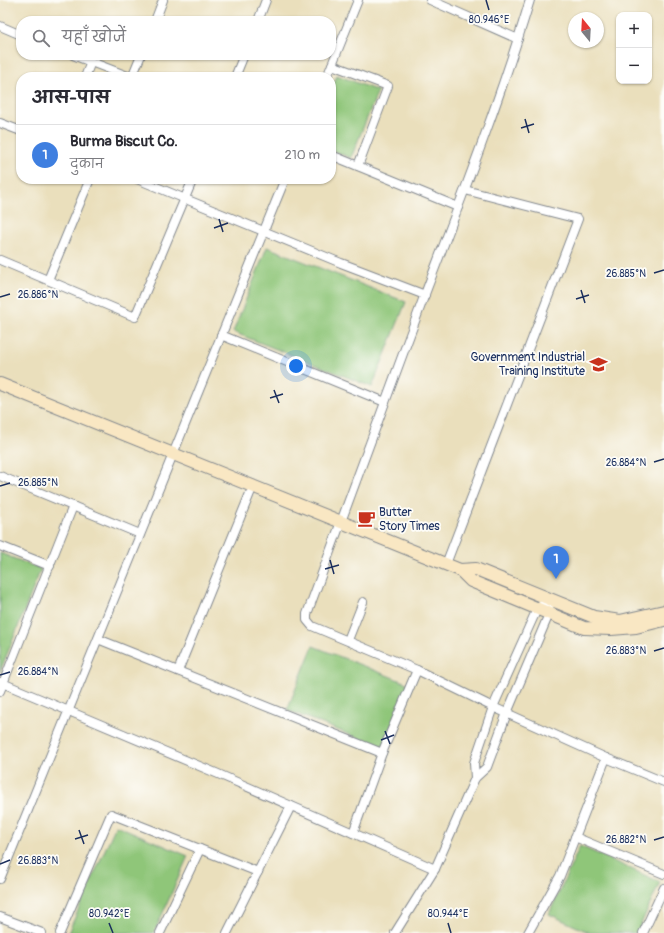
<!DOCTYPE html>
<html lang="hi">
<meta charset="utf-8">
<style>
body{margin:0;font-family:Pangolin,"Playpen Sans Deva",sans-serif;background:#f7f7f7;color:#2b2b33}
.controls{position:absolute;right:12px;top:12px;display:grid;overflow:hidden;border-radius:8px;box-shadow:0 1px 3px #0004}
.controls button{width:36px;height:36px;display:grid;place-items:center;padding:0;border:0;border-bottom:1px solid #e1e1e2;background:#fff;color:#2b2b33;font:20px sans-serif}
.compass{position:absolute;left:568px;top:12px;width:36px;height:36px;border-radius:50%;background:#fff;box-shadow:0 1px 3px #0004;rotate:342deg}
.you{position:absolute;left:296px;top:366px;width:14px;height:14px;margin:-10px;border:3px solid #fff;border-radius:50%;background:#1a73e8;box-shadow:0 0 0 6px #1a73e833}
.badge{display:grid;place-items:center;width:26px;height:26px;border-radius:50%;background:#db2777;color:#fff;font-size:13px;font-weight:700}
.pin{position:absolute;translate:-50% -33px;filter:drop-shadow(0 1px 2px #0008)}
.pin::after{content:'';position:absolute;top:21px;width:14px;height:12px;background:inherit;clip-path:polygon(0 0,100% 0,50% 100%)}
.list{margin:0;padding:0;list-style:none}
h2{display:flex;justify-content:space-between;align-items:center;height:52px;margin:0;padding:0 16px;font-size:17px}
h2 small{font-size:13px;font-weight:400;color:#7c7c81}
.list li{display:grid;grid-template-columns:26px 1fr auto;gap:12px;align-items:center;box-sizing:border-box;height:60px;padding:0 16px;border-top:1px solid #e1e1e2}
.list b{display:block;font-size:15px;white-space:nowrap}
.list p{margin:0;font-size:13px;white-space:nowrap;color:#7c7c81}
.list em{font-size:13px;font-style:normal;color:#7c7c81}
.icon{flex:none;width:22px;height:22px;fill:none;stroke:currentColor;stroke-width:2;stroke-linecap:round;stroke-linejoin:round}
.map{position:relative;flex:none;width:664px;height:933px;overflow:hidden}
.search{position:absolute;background:#fff;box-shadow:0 1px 3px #0004;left:16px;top:16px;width:320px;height:44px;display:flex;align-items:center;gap:10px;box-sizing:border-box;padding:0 14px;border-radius:16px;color:#7c7c81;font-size:15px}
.panel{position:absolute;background:#fff;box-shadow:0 1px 3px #0004;left:16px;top:72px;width:320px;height:112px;border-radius:16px}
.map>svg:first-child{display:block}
.green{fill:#8fc679;stroke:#557a6c}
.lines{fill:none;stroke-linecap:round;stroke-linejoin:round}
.minor-casing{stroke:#82878d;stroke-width:10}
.secondary-casing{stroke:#82878d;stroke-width:14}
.minor{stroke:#fff;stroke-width:8}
.secondary{stroke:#f9e7c3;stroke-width:12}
.ticks{fill:none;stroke:#1b2f5e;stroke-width:1.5}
.labels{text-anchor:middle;stroke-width:3.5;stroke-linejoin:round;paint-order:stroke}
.poi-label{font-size:12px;fill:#1b2f5e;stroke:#fdfcf7;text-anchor:end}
.ticks-label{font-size:10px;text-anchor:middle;fill:#1b2f5e;stroke:#fdfcf7;stroke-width:3.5;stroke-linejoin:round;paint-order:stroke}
</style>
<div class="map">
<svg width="664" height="933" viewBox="0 0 664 933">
<rect width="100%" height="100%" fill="#fdfcf7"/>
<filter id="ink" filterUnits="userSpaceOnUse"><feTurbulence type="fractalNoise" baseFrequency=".025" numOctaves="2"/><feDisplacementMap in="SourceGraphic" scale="8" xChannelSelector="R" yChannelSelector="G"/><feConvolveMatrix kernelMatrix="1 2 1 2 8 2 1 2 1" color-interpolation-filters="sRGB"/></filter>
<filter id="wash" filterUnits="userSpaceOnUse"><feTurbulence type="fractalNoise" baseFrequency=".012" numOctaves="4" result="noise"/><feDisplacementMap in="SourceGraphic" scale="16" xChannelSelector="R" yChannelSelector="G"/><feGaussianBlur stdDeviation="0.9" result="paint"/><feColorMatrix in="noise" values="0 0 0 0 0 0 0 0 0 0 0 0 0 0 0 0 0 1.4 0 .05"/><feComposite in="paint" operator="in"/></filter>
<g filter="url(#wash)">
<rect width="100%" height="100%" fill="#eadfbc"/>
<!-- green -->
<g class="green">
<path d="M337 75 378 91 351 158 331 150V91Z"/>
<path d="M267 247 406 302 372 387 233 332Z"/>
<path d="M0 553 41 569 0 672Z"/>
<path d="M313 646 409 684 383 748 287 710Z"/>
<path d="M116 825 188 856 154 933H68Z"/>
<path d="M580 846 660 882 637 933H590L549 914Z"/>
</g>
</g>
<g filter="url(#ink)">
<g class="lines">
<defs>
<g id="minor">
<path d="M430 0 518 39"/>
<path d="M530 0C500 100 462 197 425 294 385 400 346 507 307 614V620L312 626 417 670 493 707 606 758 664 782"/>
<path d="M155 21 163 0"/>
<path d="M258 21 266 0"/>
<path d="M0 26 21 35"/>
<path d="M73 55 130 77"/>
<path d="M332 65 388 86 358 166"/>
<path d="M85 77 91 62"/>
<path d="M132 77 141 55"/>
<path d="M235 77 244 55"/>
<path d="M327 77 358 0"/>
<path d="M0 123 21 131"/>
<path d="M331 155 458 207"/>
<path d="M137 179 341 263 425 295"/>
<path d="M0 260 135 317 193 179"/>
<path d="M48 280 90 179"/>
<path d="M221 335 385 402"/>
<path d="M0 476 140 534"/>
<path d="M0 546 50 566"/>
<path d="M446 564 578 219 465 190"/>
<path d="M98 639 382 753"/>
<path d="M348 640 363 602"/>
<path d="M178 671 253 486"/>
<path d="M0 682 216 773 435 869"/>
<path d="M0 691 73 506"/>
<path d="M475 778 474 763 493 707 537 609 550 599"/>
<path d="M353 833 382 753 417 670"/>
<path d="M575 837 664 874"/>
<path d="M0 879 285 179"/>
<path d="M0 917 42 933"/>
<path d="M60 933 111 814 258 872"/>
<path d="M160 933 200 849"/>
<path d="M227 933 291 806"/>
<path d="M395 933 435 869 475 778 487 767 507 713 549 614 550 599"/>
<path d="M528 933 560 876 606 758"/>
<path d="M643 933 664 888"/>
</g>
<g id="secondary">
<path d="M0 384 460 570 471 581 584 628 611 629 636 627 664 620"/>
<path d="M460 570 476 569 594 617 620 621 664 611"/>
</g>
</defs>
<!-- minor casing -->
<use href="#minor" class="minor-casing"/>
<!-- secondary casing -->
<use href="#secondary" class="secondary-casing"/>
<!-- minor -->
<use href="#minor" class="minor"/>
<!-- secondary -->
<use href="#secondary" class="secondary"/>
</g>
</g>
<!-- ticks -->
<path class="ticks" d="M486 0 489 10M525 119 529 133M521 128 534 124M219 219 223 232M214 228 228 223M654 273 664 270M581 290 585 303M0 297 10 294M576 299 589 295M274 390 279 403M270 398 283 394M654 462 664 459M0 486 10 483M330 560 334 574M325 569 339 565M654 651 664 648M0 675 10 672M385 731 390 744M381 740 394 735M79 830 84 844M75 839 88 835M654 840 664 837M0 864 10 860M109 923 113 933M448 923 451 933"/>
<!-- icons -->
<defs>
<symbol id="university-bare" viewBox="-9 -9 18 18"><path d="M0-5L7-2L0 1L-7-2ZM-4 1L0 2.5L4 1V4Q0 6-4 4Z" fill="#c8321e" stroke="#fdfcf7" stroke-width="2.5" paint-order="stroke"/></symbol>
<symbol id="cafe-bare" viewBox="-9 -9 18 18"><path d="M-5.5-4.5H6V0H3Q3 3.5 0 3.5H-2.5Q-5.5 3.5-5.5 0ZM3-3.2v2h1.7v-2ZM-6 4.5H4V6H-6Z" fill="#c8321e" stroke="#fdfcf7" stroke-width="2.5" paint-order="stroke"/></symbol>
</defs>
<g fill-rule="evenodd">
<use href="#university-bare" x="586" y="352" width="25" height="25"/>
<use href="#cafe-bare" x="354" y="506" width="25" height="25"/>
</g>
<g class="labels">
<!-- poi labels -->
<g class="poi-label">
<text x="585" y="361">Government Industrial<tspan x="585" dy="14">Training Institute</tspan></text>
<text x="379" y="516" text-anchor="start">Butter<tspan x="379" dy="14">Story Times</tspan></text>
</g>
</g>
<g class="ticks-label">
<text x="489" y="23">80.946°E</text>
<text x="626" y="277">26.885°N</text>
<text x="38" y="298">26.886°N</text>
<text x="626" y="466">26.884°N</text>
<text x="38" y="486">26.885°N</text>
<text x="626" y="654">26.883°N</text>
<text x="38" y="675">26.884°N</text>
<text x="626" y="843">26.882°N</text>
<text x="38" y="864">26.883°N</text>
<text x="109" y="917">80.942°E</text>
<text x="448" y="917">80.944°E</text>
</g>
</svg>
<div class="controls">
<button>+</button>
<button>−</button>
</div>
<svg class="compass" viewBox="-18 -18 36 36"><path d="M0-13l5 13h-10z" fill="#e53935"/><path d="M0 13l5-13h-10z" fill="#7c7c81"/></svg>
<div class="you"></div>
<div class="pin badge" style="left:556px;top:579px;background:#3f7fe0">1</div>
<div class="search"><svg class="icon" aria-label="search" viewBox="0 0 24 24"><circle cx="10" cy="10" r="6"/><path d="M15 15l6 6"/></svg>यहाँ खोजें</div>
<section class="panel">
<h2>आस-पास<small></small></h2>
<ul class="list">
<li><span class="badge" style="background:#3f7fe0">1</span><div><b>Burma Biscut Co.</b><p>दुकान</p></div><em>210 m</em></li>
</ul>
</section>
</div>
